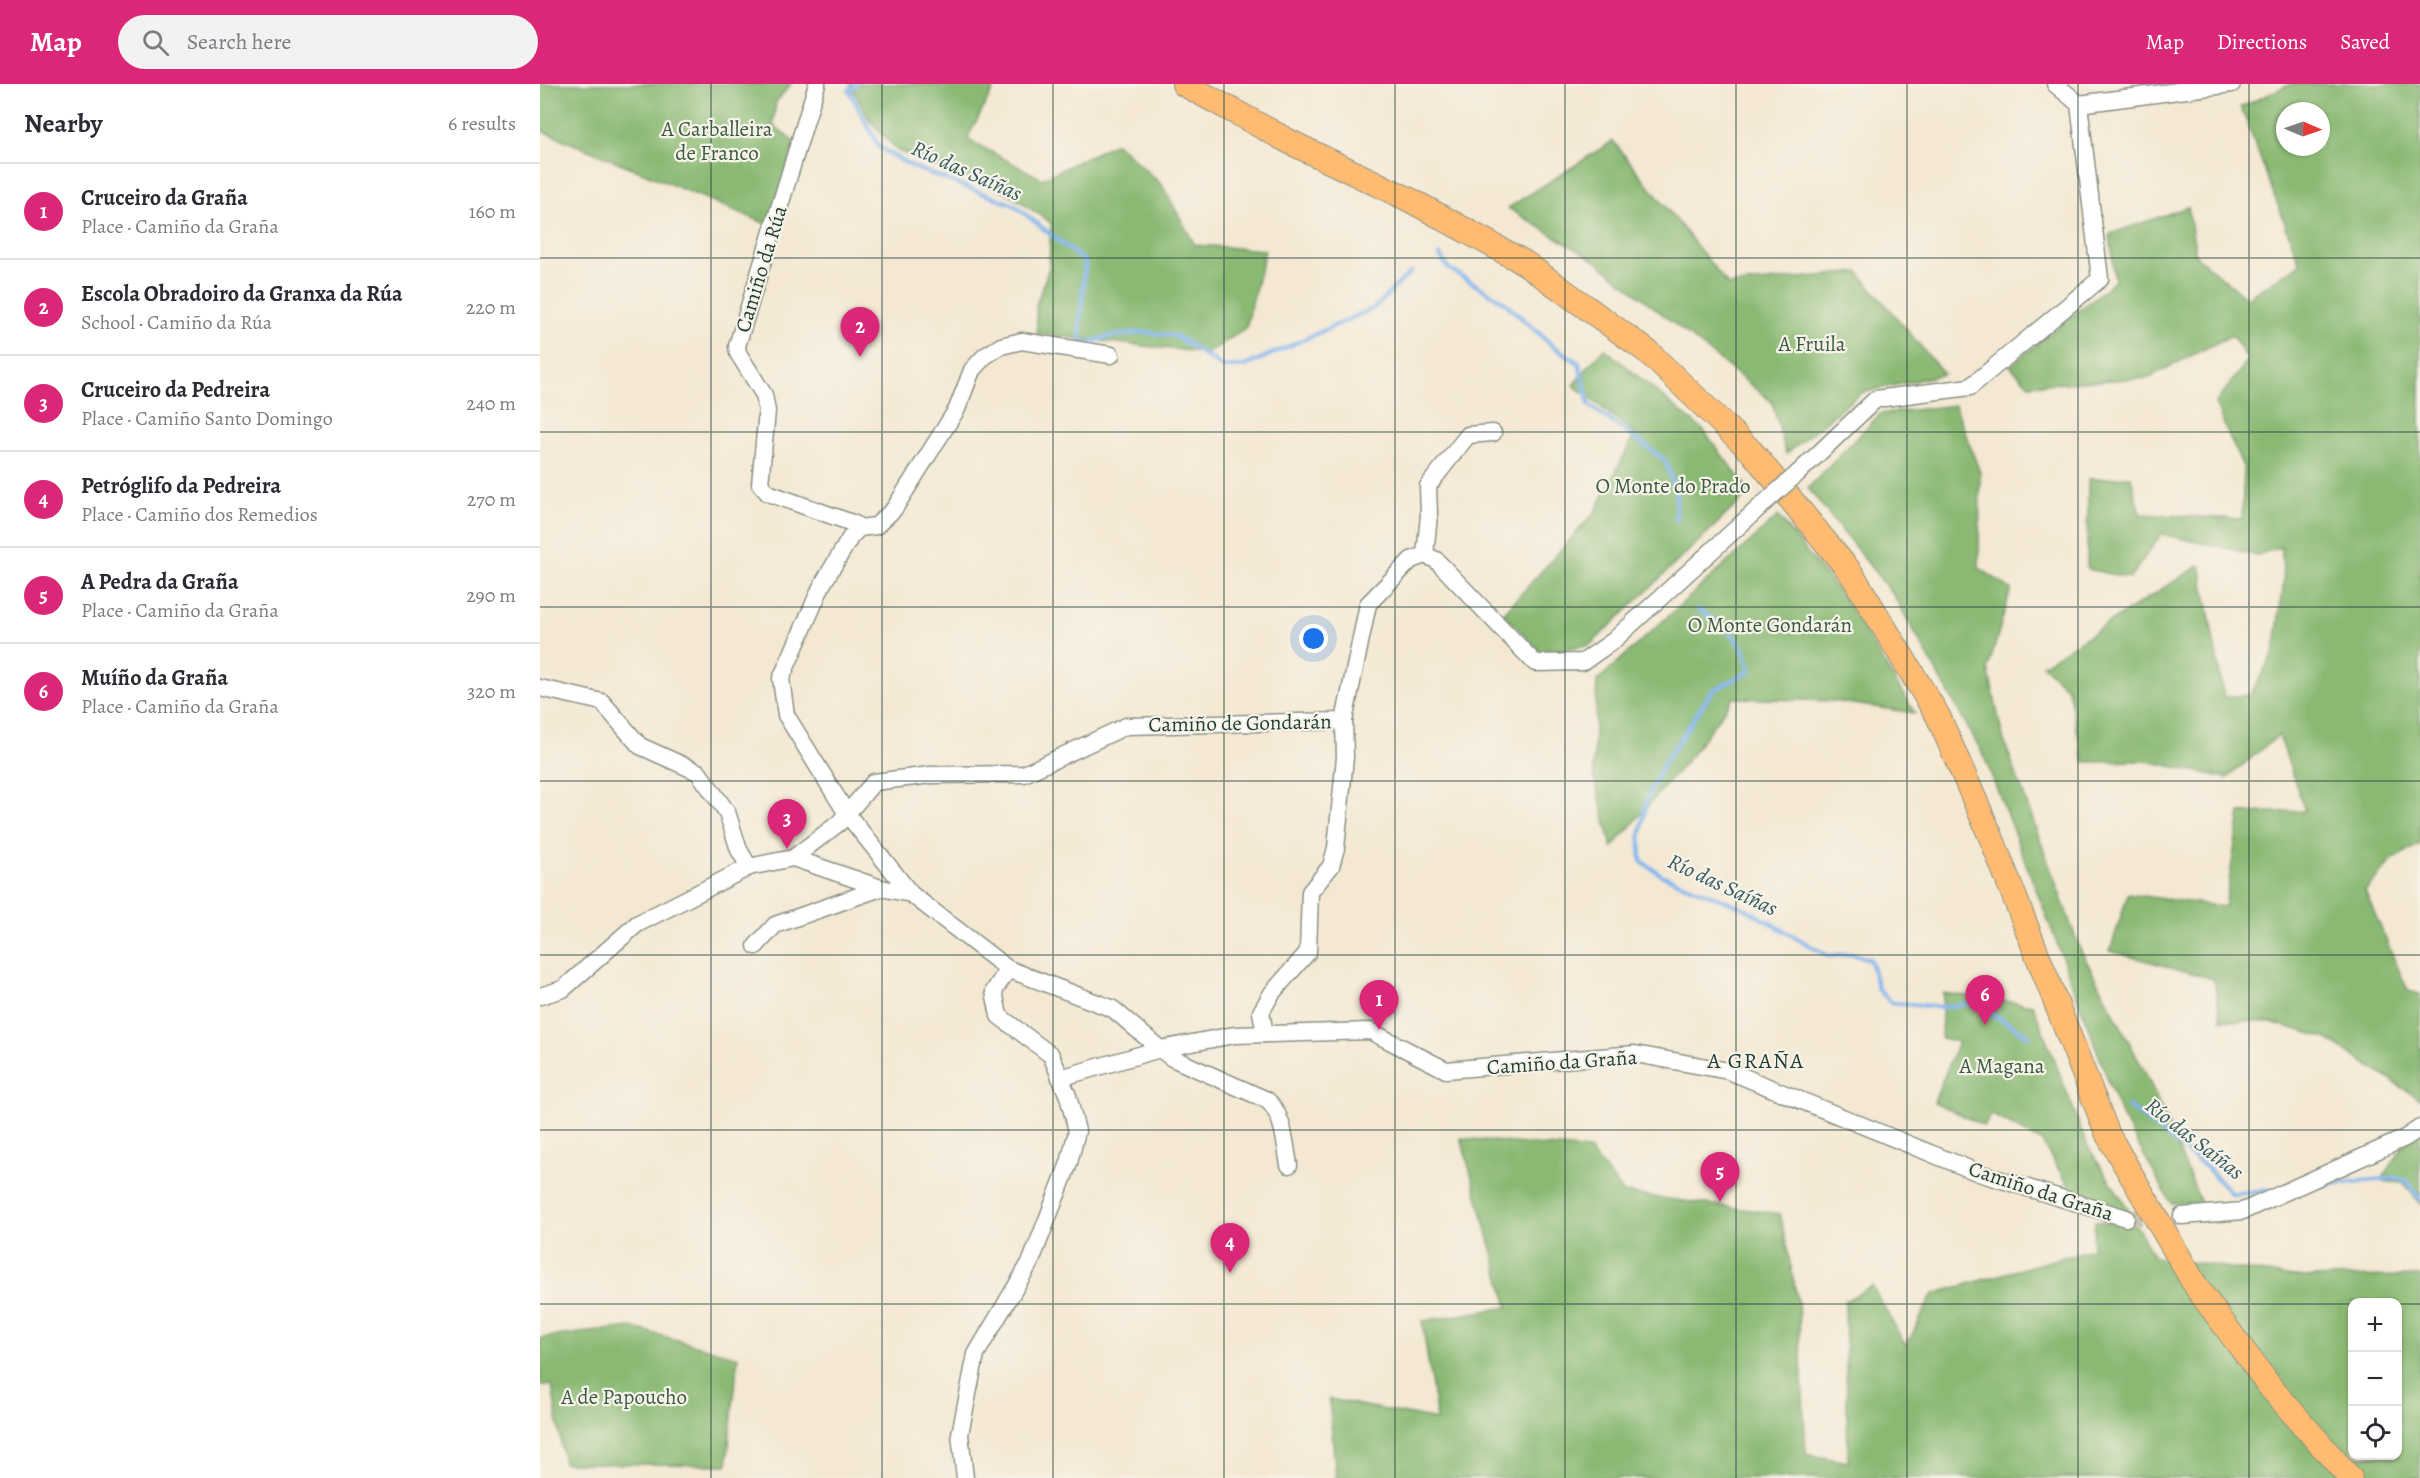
<!DOCTYPE html>
<meta charset="utf-8">
<style>
body{margin:0;font-family:Alegreya,serif;background:#f2f2f3;color:#2b2b33}
.controls{position:absolute;right:18px;bottom:18px;display:grid;overflow:hidden;border-radius:12px;box-shadow:0 2px 4px #0004}
.controls button{width:54px;height:54px;display:grid;place-items:center;padding:0;border:0;border-bottom:2px solid #e1e1e2;background:#fff;color:#2b2b33;font:30px sans-serif}
.compass{position:absolute;left:1736px;top:18px;width:54px;height:54px;border-radius:50%;background:#fff;box-shadow:0 2px 4px #0004;rotate:92deg}
.you{position:absolute;left:774px;top:555px;width:21px;height:21px;margin:-15px;border:4px solid #fff;border-radius:50%;background:#1a73e8;box-shadow:0 0 0 9px #1a73e833}
.badge{display:grid;place-items:center;width:39px;height:39px;border-radius:50%;background:#db2777;color:#fff;font-size:20px;font-weight:700}
.pin{position:absolute;translate:-50% -50px;filter:drop-shadow(0 2px 3px #0008)}
.pin::after{content:'';position:absolute;top:32px;width:21px;height:18px;background:inherit;clip-path:polygon(0 0,100% 0,50% 100%)}
.list{margin:0;padding:0;list-style:none}
h2{display:flex;justify-content:space-between;align-items:center;height:78px;margin:0;padding:0 24px;font-size:26px}
h2 small{font-size:20px;font-weight:400;color:#7c7c81}
.list li{display:grid;grid-template-columns:39px 1fr auto;gap:18px;align-items:center;box-sizing:border-box;height:96px;padding:0 24px;border-top:2px solid #e1e1e2}
.list b{display:block;font-size:22px;white-space:nowrap}
.list p{margin:0;font-size:20px;white-space:nowrap;color:#7c7c81}
.list em{font-size:20px;font-style:normal;color:#7c7c81}
.icon{flex:none;width:33px;height:33px;fill:none;stroke:currentColor;stroke-width:2;stroke-linecap:round;stroke-linejoin:round}
.map{position:relative;flex:none;width:1880px;height:1394px;overflow:hidden}
header{display:flex;align-items:center;gap:36px;box-sizing:border-box;height:84px;padding:0 30px;background:#db2777;color:#fff}
header strong{font-size:28px}
nav{display:flex;gap:33px;margin-inline-start:auto;font-size:21px}
.search{width:420px;height:54px;background:#f2f2f3;display:flex;align-items:center;gap:15px;box-sizing:border-box;padding:0 21px;border-radius:33px;color:#7c7c81;font-size:22px}
main{display:flex}
aside{flex:1;background:#fff}
.map>svg:first-child{display:block}
.forest{fill:#8ab973;stroke:#547b54;stroke-width:1.5;fill-rule:evenodd}
.lines{fill:none;stroke-linecap:round;stroke-linejoin:round}
.stream{stroke:#7fb4ed;stroke-width:4.5}
.minor-tunnel{stroke:#c9c6b3;stroke-width:16;stroke-dasharray:16 8;stroke-linecap:butt}
.minor-casing{stroke:#8a9284;stroke-width:19}
.highway-casing{stroke:#8a9284;stroke-width:26}
.minor{stroke:#fff;stroke-width:16}
.highway{stroke:#febb71;stroke-width:24}
.minor-bridge-casing{stroke:#8a9284;stroke-width:19;stroke-linecap:butt}
.minor-bridge{stroke:#fff;stroke-width:16}
.grid{fill:none;stroke:#1f3d34;stroke-width:1.5;stroke-opacity:0.55}
.labels{text-anchor:middle;stroke-width:4.5;stroke-linejoin:round;paint-order:stroke}
.park-label{font-size:21px;fill:#3b5c44;stroke:#f7f3e8}
.street-label{font-size:21px;fill:#1f3d34;stroke:#f7f3e8}
.water-label{font-size:22px;font-style:italic;fill:#375b62;stroke:#f7f3e8}
.neighbourhood-label{font-size:22px;letter-spacing:1.5px;fill:#1f3d34;stroke:#f7f3e8}
</style>
<header>
<strong>Map</strong>
<div class="search"><svg class="icon" aria-label="search" viewBox="0 0 24 24"><circle cx="10" cy="10" r="6"/><path d="M15 15l6 6"/></svg>Search here</div>
<nav><a>Map</a><a>Directions</a><a>Saved</a></nav>
</header>
<main>
<aside>
<h2>Nearby<small>6 results</small></h2>
<ul class="list">
<li><span class="badge">1</span><div><b>Cruceiro da Graña</b><p>Place · Camiño da Graña</p></div><em>160 m</em></li>
<li><span class="badge">2</span><div><b>Escola Obradoiro da Granxa da Rúa</b><p>School · Camiño da Rúa</p></div><em>220 m</em></li>
<li><span class="badge">3</span><div><b>Cruceiro da Pedreira</b><p>Place · Camiño Santo Domingo</p></div><em>240 m</em></li>
<li><span class="badge">4</span><div><b>Petróglifo da Pedreira</b><p>Place · Camiño dos Remedios</p></div><em>270 m</em></li>
<li><span class="badge">5</span><div><b>A Pedra da Graña</b><p>Place · Camiño da Graña</p></div><em>290 m</em></li>
<li><span class="badge">6</span><div><b>Muíño da Graña</b><p>Place · Camiño da Graña</p></div><em>320 m</em></li>
</ul>
</aside>
<div class="map">
<svg width="1880" height="1394" viewBox="0 0 1880 1394">
<rect width="100%" height="100%" fill="#f7f3e8"/>
<filter id="ink" filterUnits="userSpaceOnUse"><feTurbulence type="fractalNoise" baseFrequency=".0167" numOctaves="2"/><feDisplacementMap in="SourceGraphic" scale="12" xChannelSelector="R" yChannelSelector="G"/><feConvolveMatrix kernelMatrix="1 2 1 2 8 2 1 2 1" color-interpolation-filters="sRGB"/></filter>
<filter id="wash" filterUnits="userSpaceOnUse"><feTurbulence type="fractalNoise" baseFrequency=".008" numOctaves="4" result="noise"/><feDisplacementMap in="SourceGraphic" scale="24" xChannelSelector="R" yChannelSelector="G"/><feGaussianBlur stdDeviation="1.35" result="paint"/><feColorMatrix in="noise" values="0 0 0 0 0 0 0 0 0 0 0 0 0 0 0 0 0 1.4 0 .05"/><feComposite in="paint" operator="in"/></filter>
<g filter="url(#wash)">
<rect width="100%" height="100%" fill="#f4e8d3"/>
<!-- forest -->
<g class="forest">
<path d="M0 0H251L236 18 233 40 255 59 229 141 0 46Z"/>
<path d="M310 0H456L427 55 502 95 576 59 622 101 655 161 725 166 706 244 668 269 497 250 496 221 509 184 511 139 468 109 358 67 330 37Z"/>
<path d="M1751 0H1880V760L1853 775 1825 807 1868 907 1880 910V1015L1786 954 1731 938 1681 936 1674 895 1570 867 1588 810 1685 823 1700 729 1765 727 1739 651 1687 694 1606 677 1544 678 1528 605 1502 581 1660 481 1684 613 1710 611 1734 568 1744 497 1741 463 1717 471 1621 450 1590 494 1547 485 1548 395 1591 393 1600 430 1702 435 1704 385 1675 320 1708 276 1692 251 1607 294 1489 301 1470 282 1575 197 1570 150 1648 123 1656 172 1707 214 1760 180 1701 23ZM1745 27H1781V63H1745Z"/>
<path d="M1073 57 1188 201 1318 188 1404 290 1321 309 1246 370 1232 318 1056 177 968 124Z"/>
<path d="M1064 264 1163 346 1210 408 1050 561 1001 568 963 530 1055 428 1095 350 1033 301Z"/>
<path d="M1415 321 1440 389 1439 484 1471 505 1448 585 1463 654 1539 863 1608 994 1661 1119H1631L1580 1028 1513 849 1444 672 1354 512 1268 404 1340 330Z"/>
<path d="M1238 432 1306 517 1375 629 1293 617 1193 614 1150 673 1072 764 1053 689 1057 597Z"/>
<path d="M1403 909 1493 921 1548 1063 1591 1129 1534 1110 1501 1057 1451 1030 1444 1042 1394 1018 1418 958 1401 954Z"/>
<path d="M1880 1036V1120L1864 1099 1841 1097Z"/>
<path d="M921 1054 1049 1066 1084 1109 1240 1130 1258 1218 1266 1370 1308 1378 1305 1217 1332 1202 1366 1262 1393 1210 1552 1165 1555 1137 1596 1141 1614 1173 1754 1193 1880 1192V1394H796L789 1315 897 1336 882 1237 968 1223ZM1812 1218H1858V1372H1812Z"/>
<path d="M91 1243 198 1273 187 1381 24 1379 12 1301 0 1302V1254Z"/>
</g>
<g class="lines">
<!-- stream -->
<g class="stream">
<path d="M316 0 309 6 339 63 373 83 474 121 545 178 540 243 542 261 566 253 603 248 636 252 683 283 705 282 834 224 871 188"/>
<path d="M900 171 908 184 964 218 1014 263 1039 279 1049 321 1125 376 1136 408V436"/>
<path d="M1158 525C1184 543 1204 553 1210 587L1172 607 1124 679 1107 714 1100 753 1101 777 1123 792 1206 825 1288 872 1311 870 1330 875 1338 905 1352 919 1404 923 1434 919 1489 952"/>
<path d="M1588 1022 1665 1082 1692 1110 1732 1106"/>
<path d="M1779 1101 1857 1094 1867 1097 1880 1116"/>
</g>
</g>
</g>
<g filter="url(#ink)">
<g class="lines">
<!-- minor-tunnel -->
<path class="minor-tunnel" d="M1586 1134 1642 1132"/>
<defs>
<g id="minor">
<path d="M277 0 197 262 198 269 224 311 227 327 220 400 228 409 315 440 319 444"/>
<path d="M1515 0 1539 20"/>
<path d="M1661 4 1692 0"/>
<path d="M1257 390 1336 315 1430 303 1560 195 1539 20 1661 4 1660 0"/>
<path d="M319 444 310 454 282 501 241 595 246 631 307 730 371 810 468 885 573 925 620 965 520 994"/>
<path d="M319 444 336 442 354 425 417 325 432 286 445 272 461 262 482 257 571 271"/>
<path d="M885 471 889 431 888 402 928 351 953 349"/>
<path d="M0 604 62 618 100 662 158 688 187 728 199 766 209 783"/>
<path d="M253 774 299 739 334 698 391 691 484 690 586 642 804 637 828 520 871 476 885 471 896 476 995 579 1043 578 1073 557 1223 420"/>
<path d="M216 862 235 841 341 804"/>
<path d="M0 912 23 905 97 840 209 783 253 774 341 804 371 810"/>
<path d="M725 950 721 928 732 909 768 868 770 808 791 782 796 764 805 673 804 637"/>
<path d="M620 965 694 951 830 947 906 986 1095 970 1189 987 1439 1089 1586 1134"/>
<path d="M620 965 632 974 727 1016C744 1031 745 1060 749 1081"/>
<path d="M1642 1132 1703 1127 1865 1054 1880 1044"/>
<path d="M425 1394 420 1350 436 1270 491 1177 529 1079 537 1047 528 1012 511 971 459 932 454 907 468 885"/>
</g>
<path id="highway" d="M644 0 750 58 872 117 985 179 1108 268 1212 368 1311 489 1398 632 1451 753 1568 1051 1657 1204 1731 1304 1810 1394"/>
</defs>
<!-- minor casing -->
<use href="#minor" class="minor-casing"/>
<!-- highway casing -->
<use href="#highway" class="highway-casing"/>
<!-- minor -->
<use href="#minor" class="minor"/>
<!-- highway -->
<use href="#highway" class="highway"/>
<defs>
<path id="minor-bridge" d="M1223 420 1257 390"/>
</defs>
<!-- minor-bridge casing -->
<use href="#minor-bridge" class="minor-bridge-casing"/>
<!-- minor-bridge -->
<use href="#minor-bridge" class="minor-bridge"/>
</g>
</g>
<!-- grid -->
<path class="grid" d="M171 0V1394M342 0V1394M513 0V1394M684 0V1394M855 0V1394M1025 0V1394M1196 0V1394M1367 0V1394M1538 0V1394M1709 0V1394M0 174H1880M0 348H1880M0 523H1880M0 697H1880M0 871H1880M0 1046H1880M0 1220H1812M1858 1220H1880"/>
<g class="labels">
<!-- park labels -->
<g class="park-label">
<text x="177" y="52">A Carballeira<tspan x="177" dy="24">de Franco</tspan></text>
<text x="1272" y="267">A Fruila</text>
<text x="1133" y="409">O Monte do Prado</text>
<text x="1230" y="548">O Monte Gondarán</text>
<text x="1462" y="989">A Magana</text>
<text x="84" y="1320">A de Papoucho</text>
</g>
<!-- street labels -->
<g class="street-label">
<text transform="translate(221 185) rotate(-73)" y="7">Camiño da Rúa</text>
<text transform="translate(700 639) rotate(-1)" y="7">Camiño de Gondarán</text>
<text transform="translate(1022 978) rotate(-4)" y="7">Camiño da Graña</text>
<text transform="translate(1501 1107) rotate(18)" y="7">Camiño da Graña</text>
</g>
<!-- water labels -->
<g class="water-label">
<text transform="translate(427 86) rotate(24)" y="8">Río das Saíñas</text>
<text transform="translate(1183 800) rotate(25)" y="8">Río das Saíñas</text>
<text transform="translate(1655 1054) rotate(38)" y="8">Río das Saíñas</text>
</g>
<!-- neighbourhood labels -->
<g class="neighbourhood-label">
<text x="1216" y="984">A GRAÑA</text>
</g>
</g>
</svg>
<div class="controls">
<button>+</button>
<button>−</button>
<button><svg class="icon" aria-label="locate" viewBox="0 0 24 24"><circle cx="12" cy="12" r="6"/><path d="M12 2v4M12 18v4M2 12h4M18 12h4"/></svg></button>
</div>
<svg class="compass" viewBox="-18 -18 36 36"><path d="M0-13l5 13h-10z" fill="#e53935"/><path d="M0 13l5-13h-10z" fill="#7c7c81"/></svg>
<div class="you"></div>
<div class="pin badge" style="left:839px;top:946px">1</div>
<div class="pin badge" style="left:320px;top:273px">2</div>
<div class="pin badge" style="left:247px;top:765px">3</div>
<div class="pin badge" style="left:690px;top:1189px">4</div>
<div class="pin badge" style="left:1180px;top:1118px">5</div>
<div class="pin badge" style="left:1445px;top:941px">6</div>
</div>
</main>
